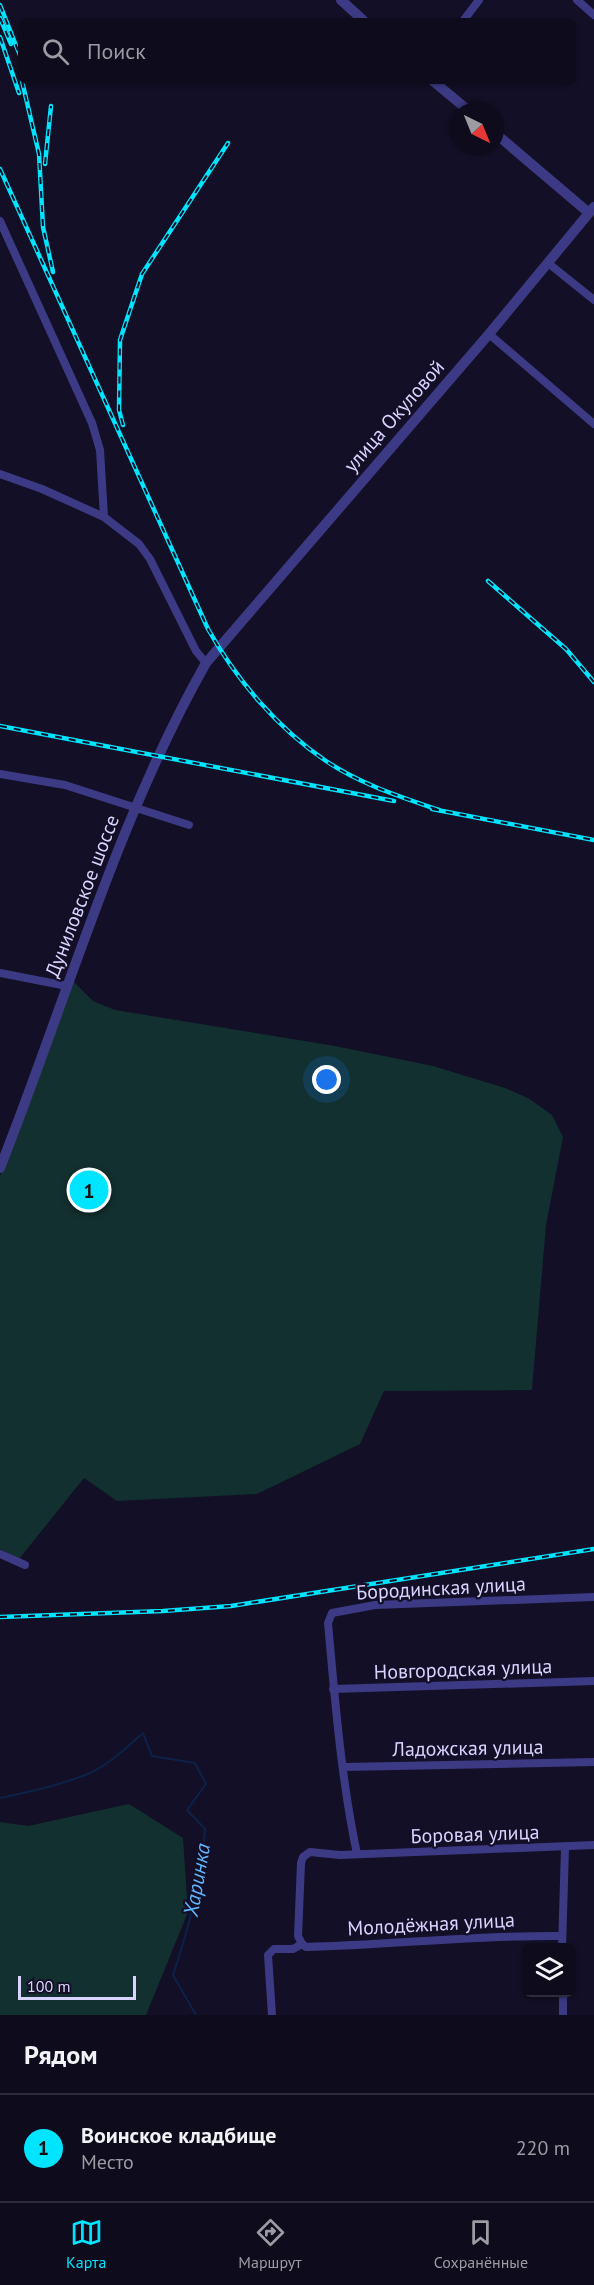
<!DOCTYPE html>
<html lang="ru">
<meta charset="utf-8">
<style>
body{margin:0;font-family:"PT Sans",sans-serif;background:#1c1929;color:#f1f3f6}
.controls{position:absolute;right:18px;bottom:18px;display:grid;overflow:hidden;border-radius:9px;box-shadow:0 2px 4px #0004}
.controls button{width:54px;height:54px;display:grid;place-items:center;padding:0;border:0;border-bottom:2px solid #2e2b3b;background:#0e0b1c;color:#f1f3f6;font:30px sans-serif}
.compass{position:absolute;left:450px;top:102px;width:54px;height:54px;border-radius:50%;background:#0e0b1c;box-shadow:0 2px 4px #0004;rotate:137deg}
.scale{position:absolute;left:18px;bottom:15px;width:118px;box-sizing:border-box;padding-left:6px;border:3px solid #d9d4ff;border-top:0;font-size:16px;line-height:21px;white-space:nowrap;color:#d9d4ff;-webkit-text-stroke:4px #130f26;paint-order:stroke}
.you{position:absolute;left:327px;top:1080px;width:21px;height:21px;margin:-15px;border:4px solid #fff;border-radius:50%;background:#1a73e8;box-shadow:0 0 0 9px #1a73e833}
.badge{display:grid;place-items:center;width:39px;height:39px;border-radius:50%;background:#00e5ff;color:#111;font-size:20px;font-weight:700}
.pin{position:absolute;translate:-50% -50%;border:3px solid #fff;box-shadow:0 2px 6px #0006}
.list{margin:0;padding:0;list-style:none}
h2{display:flex;justify-content:space-between;align-items:center;height:78px;margin:0;padding:0 24px;font-size:26px}
h2 small{font-size:20px;font-weight:400;color:#9b9ba3}
.list li{display:grid;grid-template-columns:39px 1fr auto;gap:18px;align-items:center;box-sizing:border-box;height:108px;padding:0 24px;border-top:2px solid #2e2b3b}
.list b{display:block;font-size:22px;white-space:nowrap}
.list p{margin:0;font-size:20px;white-space:nowrap;color:#9b9ba3}
.list em{font-size:20px;font-style:normal;color:#9b9ba3}
.icon{flex:none;width:33px;height:33px;fill:none;stroke:currentColor;stroke-width:2;stroke-linecap:round;stroke-linejoin:round}
.map{position:relative;flex:none;width:594px;height:2015px;overflow:hidden}
.search{position:absolute;background:#0e0b1c;box-shadow:0 2px 4px #0004;left:18px;right:18px;top:18px;height:66px;display:flex;align-items:center;gap:15px;box-sizing:border-box;padding:0 21px;border-radius:9px;color:#9b9ba3;font-size:22px}
.sheet{height:186px;background:#0e0b1c}
nav{display:flex;justify-content:space-around;align-items:center;box-sizing:border-box;height:84px;border-top:2px solid #2e2b3b;background:#0e0b1c;font-size:16px;color:#9b9ba3}
nav a{display:grid;justify-items:center;gap:3px}
nav .on{color:#00e5ff}
.map>svg:first-child{display:block}
.green{fill:#12302f}
.lines{fill:none;stroke-linecap:round;stroke-linejoin:round}
.stream{stroke:#0c2248;stroke-width:2}
.minor{stroke:#3d3a85;stroke-width:8}
.tertiary{stroke:#3d3a85;stroke-width:10}
.rail-casing{stroke:#00e5ff;stroke-width:4.5}
.rail{stroke:#130f26;stroke-width:2;stroke-dasharray:7;stroke-linecap:butt}
.labels{text-anchor:middle;stroke-width:4.5;stroke-linejoin:round;paint-order:stroke}
.street-label{font-size:20px;fill:#d9d4ff;stroke:#130f26}
.water-label{font-size:21px;font-style:italic;fill:#62b6ff;stroke:#130f26}
</style>
<div class="map">
<svg width="594" height="2015" viewBox="0 0 594 2015">
<rect width="100%" height="100%" fill="#130f26"/>
<!-- green -->
<g class="green">
<path d="M73 981 93 1001 115 1010 335 1046 433 1066 505 1088 528 1098 552 1115 563 1137 546 1225 532 1390 384 1391 360 1444 257 1494 117 1501 84 1478 19 1559 0 1549V1176L28 1106Z"/>
<path d="M129 1804 183 1838 188 1912 146 2015H0V1822L28 1826Z"/>
</g>
<g class="lines">
<!-- stream -->
<path class="stream" d="M0 1798C30 1792 62 1785 90 1773 110 1764 127 1747 143 1733L152 1756 195 1763 206 1784 187 1810 205 1829C202 1880 189 1927 173 1975L196 2015"/>
<!-- minor -->
<g class="minor">
<path d="M577 0 594 15"/>
<path d="M463 21 479 0"/>
<path d="M0 221 92 423 100 450 104 517 139 544 150 559 196 651 206 663"/>
<path d="M548 263 594 300"/>
<path d="M489 334 594 424"/>
<path d="M0 474 42 489 104 517"/>
<path d="M0 774 65 785 189 825"/>
<path d="M0 973 67 986"/>
<path d="M0 1554 25 1565"/>
<path d="M333 1689 594 1681"/>
<path d="M344 1767 594 1762"/>
<path d="M357 1854C341 1778 335 1700 328 1623L332 1613 375 1605 594 1597"/>
<path d="M302 1944 298 1936 301 1863 303 1857 310 1852 340 1855 594 1845"/>
<path d="M302 1944 306 1947C392 1945 477 1935 562 1936"/>
<path d="M562 1948 565 1848"/>
<path d="M563 1992V2015"/>
<path d="M272 2015 268 1955 274 1949H293L302 1944"/>
</g>
<!-- tertiary -->
<g class="tertiary">
<path d="M341 0 364 21"/>
<path d="M433 81 469 111"/>
<path d="M495 133 589 213"/>
<path d="M0 1168C67 999 116 822 206 663L489 334 594 207"/>
</g>
<defs>
<g id="rail">
<path d="M0 5 21 58"/>
<path d="M0 18 11 44"/>
<path d="M0 37 19 93"/>
<path d="M22 81 39 154 43 227 53 272"/>
<path d="M45 164 51 106"/>
<path d="M0 169 208 629C236 679 277 728 326 761 360 784 401 797 439 810"/>
<path d="M123 425 119 410 120 340 142 274 228 143"/>
<path d="M488 581 566 649 594 682"/>
<path d="M0 726 394 801"/>
<path d="M432 809 594 840"/>
<path d="M0 1617 163 1611 231 1606 594 1549"/>
</g>
</defs>
<!-- rail casing -->
<use href="#rail" class="rail-casing"/>
<!-- rail -->
<use href="#rail" class="rail"/>
</g>
<g class="labels">
<!-- street labels -->
<g class="street-label">
<text transform="translate(394 416) rotate(-49)" y="7">улица Окуловой</text>
<text transform="translate(82 896) rotate(-69)" y="7">Дуниловское шоссе</text>
<text transform="translate(441 1588) rotate(-3)" y="7">Бородинская улица</text>
<text transform="translate(463 1669) rotate(-2)" y="7">Новгородская улица</text>
<text transform="translate(468 1748) rotate(-1)" y="7">Ладожская улица</text>
<text transform="translate(475 1834) rotate(-2)" y="7">Боровая улица</text>
<text transform="translate(431 1924) rotate(-3)" y="7">Молодёжная улица</text>
</g>
<!-- water labels -->
<g class="water-label">
<text transform="translate(197 1880) rotate(-80)" y="7">Харинка</text>
</g>
</g>
</svg>
<div class="controls">
<button><svg class="icon" aria-label="layers" viewBox="0 0 24 24"><path d="M12 4l9 5-9 5-9-5zM3 14l9 5 9-5"/></svg></button>
</div>
<svg class="compass" viewBox="-18 -18 36 36"><path d="M0-13l5 13h-10z" fill="#e53935"/><path d="M0 13l5-13h-10z" fill="#9b9ba3"/></svg>
<div class="scale">100 m</div>
<div class="you"></div>
<div class="pin badge" style="left:89px;top:1190px">1</div>
<div class="search"><svg class="icon" aria-label="search" viewBox="0 0 24 24"><circle cx="10" cy="10" r="6"/><path d="M15 15l6 6"/></svg>Поиск</div>
</div>
<section class="sheet">
<h2>Рядом<small></small></h2>
<ul class="list">
<li><span class="badge">1</span><div><b>Воинское кладбище</b><p>Место</p></div><em>220 m</em></li>
</ul>
</section>
<nav>
<a class="on"><svg class="icon" aria-label="map" viewBox="0 0 24 24"><path d="M3 6l6-2 6 2 6-2v14l-6 2-6-2-6 2zM9 4v14M15 6v14"/></svg>Карта</a>
<a><svg class="icon" aria-label="directions" viewBox="0 0 24 24"><path d="M12 3l9 9-9 9-9-9zM9 14v-3h6M13 9l2 2-2 2"/></svg>Маршрут</a>
<a><svg class="icon" aria-label="saved" viewBox="0 0 24 24"><path d="M7 4h10v16l-5-4-5 4z"/></svg>Сохранённые</a>
</nav>
